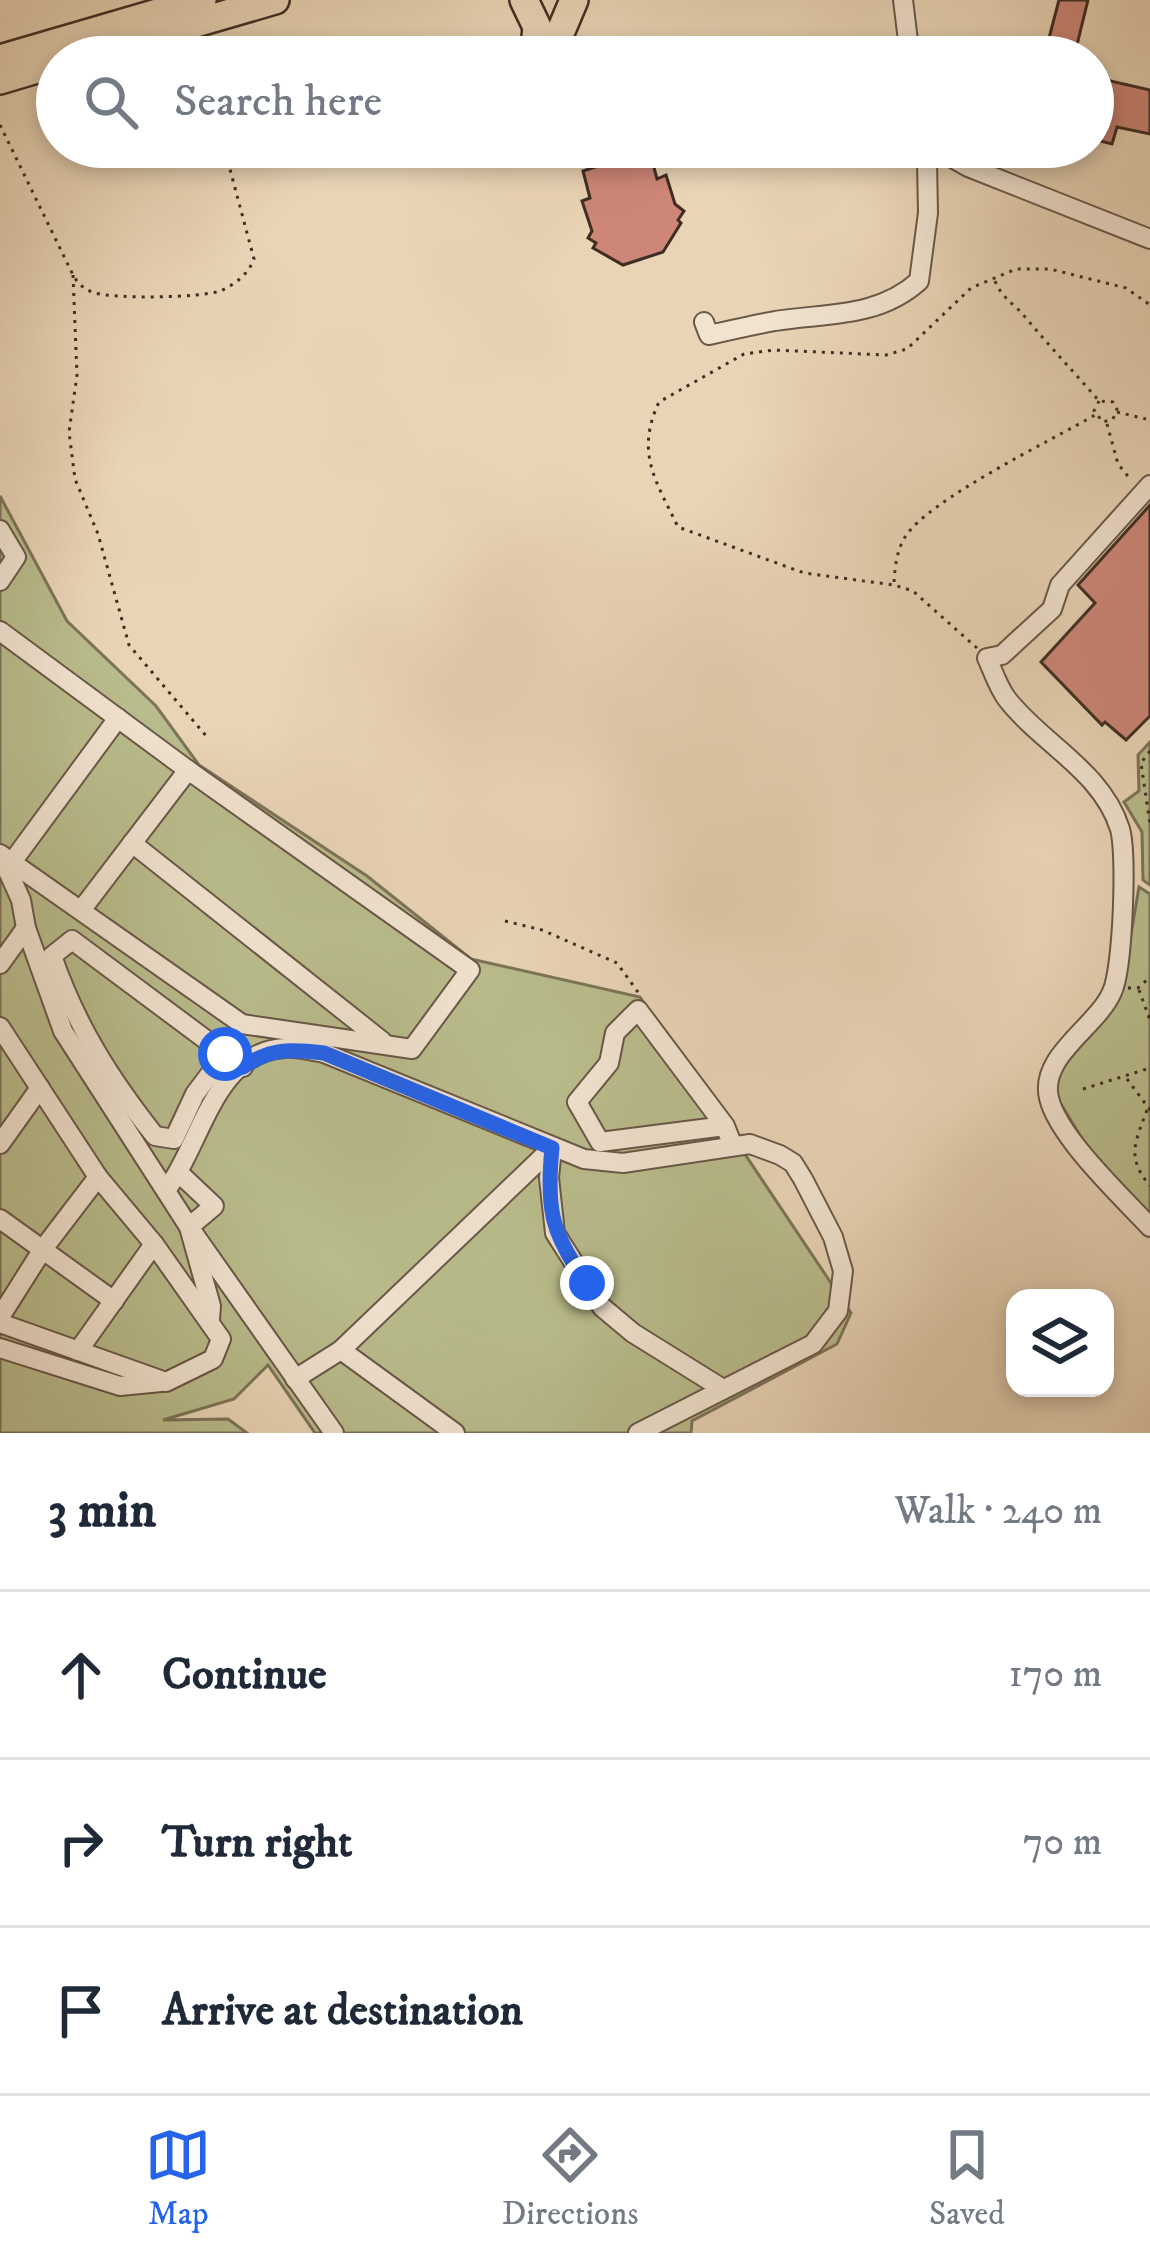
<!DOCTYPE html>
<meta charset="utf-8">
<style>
body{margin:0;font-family:"IM FELL DW Pica",serif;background:#f6f6f7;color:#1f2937}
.controls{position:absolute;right:36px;bottom:36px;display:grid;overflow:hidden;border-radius:24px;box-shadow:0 6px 18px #0003}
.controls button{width:108px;height:108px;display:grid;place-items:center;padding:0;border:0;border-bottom:3px solid #e0e1e3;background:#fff;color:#1f2937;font:60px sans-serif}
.stop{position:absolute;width:36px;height:36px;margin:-27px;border:9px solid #2563eb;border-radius:50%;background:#fff}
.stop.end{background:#2563eb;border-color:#fff;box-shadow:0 3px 12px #0008}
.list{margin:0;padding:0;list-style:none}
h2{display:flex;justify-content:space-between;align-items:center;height:156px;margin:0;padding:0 48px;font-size:51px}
h2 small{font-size:39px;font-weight:400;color:#747a83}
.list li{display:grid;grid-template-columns:78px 1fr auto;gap:36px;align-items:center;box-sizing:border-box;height:168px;padding:0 48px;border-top:3px solid #e0e1e3}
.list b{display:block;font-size:45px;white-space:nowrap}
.list em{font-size:39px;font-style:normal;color:#747a83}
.icon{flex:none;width:66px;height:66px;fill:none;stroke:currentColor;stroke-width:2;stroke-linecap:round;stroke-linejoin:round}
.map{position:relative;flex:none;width:1150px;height:1433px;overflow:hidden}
.search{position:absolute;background:#fff;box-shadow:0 6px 18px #0003;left:36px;right:36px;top:36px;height:132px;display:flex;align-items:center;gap:30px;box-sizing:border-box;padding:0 42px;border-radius:66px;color:#747a83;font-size:45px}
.sheet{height:660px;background:#fff}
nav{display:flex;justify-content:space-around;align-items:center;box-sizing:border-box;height:168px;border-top:3px solid #e0e1e3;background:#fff;font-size:33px;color:#747a83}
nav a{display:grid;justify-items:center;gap:6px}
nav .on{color:#2563eb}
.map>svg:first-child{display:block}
.green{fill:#b9bc8c;stroke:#7c7458;stroke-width:3}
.building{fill:#cd8678;stroke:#3f2d24;stroke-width:3}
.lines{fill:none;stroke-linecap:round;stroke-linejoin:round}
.minor-casing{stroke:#6a5748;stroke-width:22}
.highway-casing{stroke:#3f2d24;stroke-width:32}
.path{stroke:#3f2d24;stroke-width:3;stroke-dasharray:3 6;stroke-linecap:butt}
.minor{stroke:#f1e3d0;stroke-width:18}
.highway{stroke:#e9d4b6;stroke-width:27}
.route{stroke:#2563eb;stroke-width:15}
</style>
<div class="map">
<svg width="1150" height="1433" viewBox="0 0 1150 1433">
<rect width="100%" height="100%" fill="#e9d4b6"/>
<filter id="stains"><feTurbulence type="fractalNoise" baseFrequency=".00167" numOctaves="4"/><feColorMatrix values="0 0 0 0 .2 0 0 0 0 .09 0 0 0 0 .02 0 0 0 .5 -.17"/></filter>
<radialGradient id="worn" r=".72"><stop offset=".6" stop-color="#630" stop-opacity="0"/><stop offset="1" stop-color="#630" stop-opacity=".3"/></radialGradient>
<!-- green -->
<g class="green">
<path d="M0 496 67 621 156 706 199 765 367 876 471 959 640 997 851 1313 837 1344 692 1421 691 1433H315L268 1365 234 1399 163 1420 228 1419 247 1433H0Z"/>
<path d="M1150 742V885L1143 880 1142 832 1124 802 1139 791 1138 755Z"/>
<path d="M1139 887 1150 894V1219L1092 1155 1053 1091 1056 1071 1128 952Z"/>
</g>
<!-- building -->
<g class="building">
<path d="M1059 0H1088L1074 57H1044Z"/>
<path d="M1093 77 1150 90V134L1117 127 1112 144 1093 139Z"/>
<path d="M649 149 657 179 666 175 675 204 684 211 678 220 681 223 663 252 623 265 593 248 596 243 588 238 592 231 582 201 590 198 583 171Z"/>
<path d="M1150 505V716L1126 740 1105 722 1102 725 1041 662 1095 603 1078 585Z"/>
</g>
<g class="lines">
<defs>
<g id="minor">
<path d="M903 0 910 57"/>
<path d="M933 147 968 167 1150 239"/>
<path d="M704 322 709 335C731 330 753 325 775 321 826 313 878 318 919 281L928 213 927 162 939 153"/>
<path d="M1150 485 1060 585 1052 609 1002 655 987 658C993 671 998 687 1007 699 1042 744 1102 771 1120 829 1127 854 1123 969 1112 992 1097 1027 1039 1056 1049 1098 1058 1137 1122 1197 1150 1227"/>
<path d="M0 530 16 557 0 581"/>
<path d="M0 631 188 770 470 970 412 1049 242 1024 0 854"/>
<path d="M132 843 382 1041"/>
<path d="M2 858 21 900 26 928 63 1031 189 1227 334 1433"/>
<path d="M7 869 118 718"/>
<path d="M82 909 188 770"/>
<path d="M0 964 26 928"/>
<path d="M0 1027 98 1177 154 1244 221 1339 213 1359 166 1382 0 1323"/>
<path d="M225 1054 195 1094 174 1139 155 1136C109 1078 76 1025 52 956L72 940 225 1054 243 1067"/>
<path d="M725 1126 600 1142 577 1102 609 1063 615 1033 638 1010 725 1126 733 1146"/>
<path d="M0 1144 40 1088"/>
<path d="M552 1148 549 1178 555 1233 602 1307 633 1333 723 1389"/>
<path d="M179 1173 214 1206 189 1227 211 1306 210 1319"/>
<path d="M167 1189C201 1144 215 1051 285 1048 297 1047 312 1051 324 1053L584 1159 623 1163 750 1144 780 1155 793 1163 803 1179 833 1237 843 1271 838 1311 813 1344 638 1433"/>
<path d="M0 1219 114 1301"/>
<path d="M0 1317 43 1249 98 1177"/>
<path d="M0 1348 120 1386 161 1382"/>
<path d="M341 1350 455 1433"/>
<path d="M78 1351 154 1244"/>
<path d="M295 1379 341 1350 552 1148"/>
</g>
<g id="highway">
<path d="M524 0 537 27 534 57"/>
<path d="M79 57 275 0"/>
<path d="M550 57 574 0"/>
<path d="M0 59 202 0"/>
<path d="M0 80 57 63"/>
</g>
</defs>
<!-- minor casing -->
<use href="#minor" class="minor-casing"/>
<!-- highway casing -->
<use href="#highway" class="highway-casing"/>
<!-- path -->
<g class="path">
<path d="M0 125 73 275C78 284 85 290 95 293 116 299 199 298 220 291 235 285 249 273 254 259L224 147"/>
<path d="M73 275 77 375 69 432 75 479 98 534 129 645 207 737"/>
<path d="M995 281C1003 300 1014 303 1026 318 1050 347 1075 373 1099 401L1113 402 1117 409 1113 419 1103 422 1094 411 1099 401"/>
<path d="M1117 412 1150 420"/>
<path d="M1107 424 1118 464 1131 480"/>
<path d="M894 582C895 566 897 550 905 537 928 500 1052 440 1095 415"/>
<path d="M977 648 913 591 894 585 804 573 678 527C656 481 635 453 659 402L744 354 774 350 886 355 907 349 971 288 1016 269H1050L1126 288 1150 305"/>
<path d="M1150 751 1141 763 1150 824"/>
<path d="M505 921 542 930 617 963 640 995"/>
<path d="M1128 988H1138L1150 977"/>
<path d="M1139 990 1150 1020"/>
<path d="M1127 1079 1150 1110"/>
<path d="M1083 1089 1150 1068"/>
<path d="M1147 1110C1135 1143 1126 1157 1150 1186"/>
</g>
<!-- minor -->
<use href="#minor" class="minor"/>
<!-- highway -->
<use href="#highway" class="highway"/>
</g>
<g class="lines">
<!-- route -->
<path class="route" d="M225 1054 243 1067C271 1048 290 1049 324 1053L552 1148C546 1208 551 1234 587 1283"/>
</g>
<rect width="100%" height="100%" filter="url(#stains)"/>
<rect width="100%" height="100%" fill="url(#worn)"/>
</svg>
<div class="controls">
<button><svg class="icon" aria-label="layers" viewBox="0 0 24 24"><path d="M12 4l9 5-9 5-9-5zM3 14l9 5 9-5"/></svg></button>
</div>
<div class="stop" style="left:225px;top:1054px"></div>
<div class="stop end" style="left:587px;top:1283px"></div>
<div class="search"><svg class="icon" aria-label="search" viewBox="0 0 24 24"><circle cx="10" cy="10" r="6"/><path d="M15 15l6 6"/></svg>Search here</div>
</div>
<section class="sheet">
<h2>3 min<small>Walk · 240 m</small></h2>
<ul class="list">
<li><svg class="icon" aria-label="ahead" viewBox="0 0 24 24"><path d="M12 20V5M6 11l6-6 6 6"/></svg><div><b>Continue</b></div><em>170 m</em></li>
<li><svg class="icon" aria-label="right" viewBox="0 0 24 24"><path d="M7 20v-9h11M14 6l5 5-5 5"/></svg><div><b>Turn right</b></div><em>70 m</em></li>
<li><svg class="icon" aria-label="arrive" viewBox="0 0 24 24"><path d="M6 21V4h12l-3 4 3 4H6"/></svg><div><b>Arrive at destination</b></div></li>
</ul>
</section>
<nav>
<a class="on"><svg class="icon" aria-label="map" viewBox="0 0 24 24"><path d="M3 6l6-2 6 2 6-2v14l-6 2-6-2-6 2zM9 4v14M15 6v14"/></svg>Map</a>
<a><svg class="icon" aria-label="directions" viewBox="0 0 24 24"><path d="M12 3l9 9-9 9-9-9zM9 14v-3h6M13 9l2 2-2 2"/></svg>Directions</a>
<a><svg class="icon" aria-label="saved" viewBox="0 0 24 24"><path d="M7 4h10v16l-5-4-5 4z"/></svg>Saved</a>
</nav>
